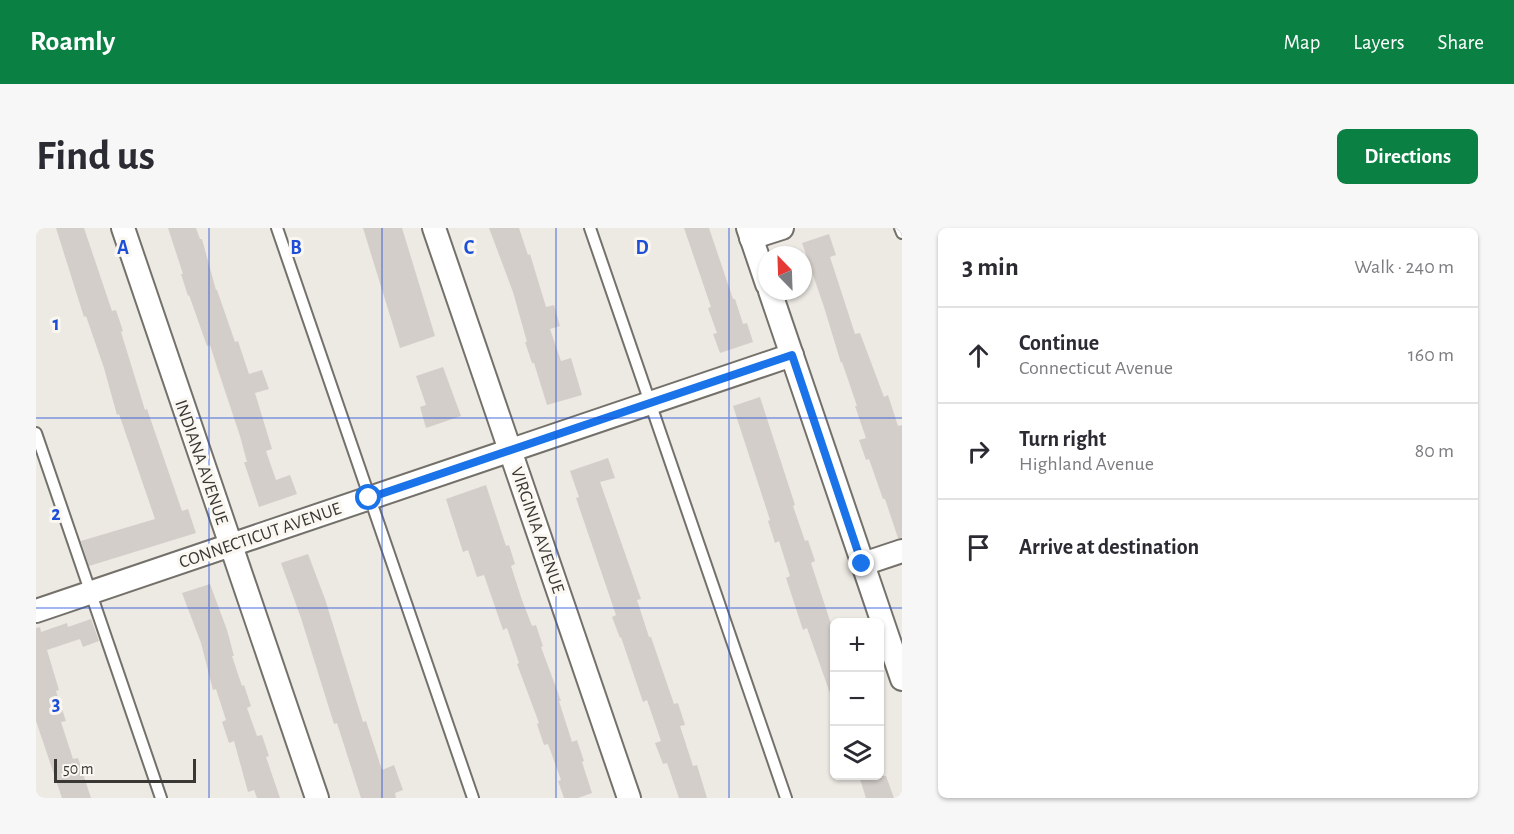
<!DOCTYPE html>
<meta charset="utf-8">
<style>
body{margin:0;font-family:"Alegreya Sans",sans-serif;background:#f7f7f7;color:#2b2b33}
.controls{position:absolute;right:18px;bottom:18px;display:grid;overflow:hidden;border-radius:9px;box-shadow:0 2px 4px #0004}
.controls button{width:54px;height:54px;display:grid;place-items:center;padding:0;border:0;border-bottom:2px solid #e1e1e2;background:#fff;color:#2b2b33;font:30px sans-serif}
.compass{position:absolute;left:722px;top:18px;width:54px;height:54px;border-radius:50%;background:#fff;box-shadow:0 2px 4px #0004;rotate:337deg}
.scale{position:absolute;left:18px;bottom:15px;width:142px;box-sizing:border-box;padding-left:6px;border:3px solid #393835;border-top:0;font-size:16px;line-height:21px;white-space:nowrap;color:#393835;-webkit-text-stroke:4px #faf6f0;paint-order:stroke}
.stop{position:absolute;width:18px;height:18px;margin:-14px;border:4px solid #1a73e8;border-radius:50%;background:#fff}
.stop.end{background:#1a73e8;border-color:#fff;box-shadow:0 2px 6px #0008}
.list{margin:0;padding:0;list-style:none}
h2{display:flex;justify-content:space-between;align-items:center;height:78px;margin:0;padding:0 24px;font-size:26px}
h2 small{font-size:20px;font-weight:400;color:#7c7c81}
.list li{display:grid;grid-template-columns:39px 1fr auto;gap:18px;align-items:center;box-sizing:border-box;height:96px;padding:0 24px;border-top:2px solid #e1e1e2}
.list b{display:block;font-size:22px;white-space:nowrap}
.list p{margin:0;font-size:20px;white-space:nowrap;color:#7c7c81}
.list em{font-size:20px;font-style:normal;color:#7c7c81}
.icon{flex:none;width:33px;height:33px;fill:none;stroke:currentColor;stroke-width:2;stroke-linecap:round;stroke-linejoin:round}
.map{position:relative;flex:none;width:866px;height:570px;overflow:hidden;border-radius:9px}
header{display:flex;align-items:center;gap:36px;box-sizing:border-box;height:84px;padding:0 30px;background:#0b8043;color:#fff}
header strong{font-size:28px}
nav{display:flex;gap:33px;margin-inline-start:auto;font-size:21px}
.intro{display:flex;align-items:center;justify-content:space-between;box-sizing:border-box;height:144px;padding:0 36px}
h1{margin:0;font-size:42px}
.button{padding:15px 27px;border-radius:9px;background:#0b8043;color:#fff;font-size:21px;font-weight:700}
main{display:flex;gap:36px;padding:0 36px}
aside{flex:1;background:#fff;border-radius:9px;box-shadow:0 2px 4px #0004}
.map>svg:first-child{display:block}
.building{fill:#d4ceca}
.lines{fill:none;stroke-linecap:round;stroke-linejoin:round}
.service-casing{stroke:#74716b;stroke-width:14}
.minor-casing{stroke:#74716b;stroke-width:26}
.service{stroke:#fff;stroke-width:10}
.minor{stroke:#fff;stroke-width:22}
.route{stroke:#1a73e8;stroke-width:8}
.grid{fill:none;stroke:#1d4ed8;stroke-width:1.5;stroke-opacity:0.55}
.labels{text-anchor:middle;stroke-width:6;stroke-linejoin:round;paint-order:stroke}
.street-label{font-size:18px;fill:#393835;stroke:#faf6f0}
.grid-label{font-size:20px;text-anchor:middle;font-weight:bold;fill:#1d4ed8;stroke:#faf6f0;stroke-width:6;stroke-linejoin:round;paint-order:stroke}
</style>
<header>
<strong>Roamly</strong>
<nav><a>Map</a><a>Layers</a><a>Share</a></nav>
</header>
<div class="intro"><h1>Find us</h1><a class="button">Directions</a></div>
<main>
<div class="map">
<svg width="866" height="570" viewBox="0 0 866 570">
<rect width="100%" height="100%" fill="#ede9e3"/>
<!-- building -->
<g class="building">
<path d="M20 0H48L76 83 80 82 87 103 85 104 109 182 111 181 146 283 152 281 160 305 53 338 45 313 119 291 83 186 81 187 68 140 50 88 48 89Z"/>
<path d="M132 0H160L164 11H166L180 62H181L199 114 202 113 213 146 226 142 233 161 219 165 236 221 230 223 240 252 254 247 261 266 223 279 208 234H211L204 208 182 142 174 117 171 118 153 67 152 68 145 46H147Z"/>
<path d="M327 0H366L399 108 364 120Z"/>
<path d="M453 0H483L492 27 494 26 510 79 518 77 524 98 514 101 525 133 535 130 546 167 511 177 498 135H496L489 114H491L477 64Z"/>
<path d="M648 0H673L697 71H699L707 96 711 95 717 114 684 125 677 106 681 105 672 80 675 79Z"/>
<path d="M793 6 800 27 794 29 819 106 824 105 848 169 852 167 862 198 866 197V310H862L849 271H847L833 231 830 232 823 212 830 210 819 178H821L806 134 805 135 788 79 766 15Z"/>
<path d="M407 139 425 188 390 200 384 179 390 177 380 148Z"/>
<path d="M724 169 759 277 757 278 769 313 772 312 779 333 775 335 796 399 798 398V467L795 468 771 400 767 402 750 350 754 348 743 313 739 315 732 293 734 292 697 178Z"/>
<path d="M572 230 579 250 564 254 605 371 601 372 613 409H615L638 476 642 475 649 497 644 498 657 538 661 537 671 570H643L631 535 627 536 619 515 625 513 611 472 607 474 585 409 584 410 576 389 580 387 540 270 543 269 534 243Z"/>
<path d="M450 257 470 318 473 317 479 336 475 338 486 372 496 398 500 397 507 418 505 419 525 473H523L536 514 541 512 548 533 546 534 556 565 542 570H528L522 553 525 552 512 516 508 517 501 496 503 495 481 436 483 435 471 400 467 402 448 347 441 349 432 322 427 324 410 271Z"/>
<path d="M272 326 289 371 327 494 330 493 346 542 358 537 367 562 359 565 360 570H325L301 495 298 496 265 390 245 335Z"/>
<path d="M174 356 191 402 198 428H196L206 458 208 457 215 478 211 480 221 508 226 507 233 528 230 529 244 570H221L218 562 212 564 198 513 193 515 186 494 190 492 180 461 177 462 165 415 146 365Z"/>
<path d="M55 391 63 413 47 419 44 411 11 422 23 462 20 463 30 493 25 494 37 531 42 530 55 570H26L0 493V400L4 399 5 404 31 395 32 399Z"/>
<path d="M823 548H850L858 570H830Z"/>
</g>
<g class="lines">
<defs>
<g id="service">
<path d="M241 0 437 570"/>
<path d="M554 0 750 570"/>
<path d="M864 0 866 5"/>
<path d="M0 205 125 570"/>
</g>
<g id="minor">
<path d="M87 0 281 570"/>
<path d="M398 0 593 570"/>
<path d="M712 0 731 56"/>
<path d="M715 10 746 0"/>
<path d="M734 63 866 451"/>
<path d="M827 336 866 323"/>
<path d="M0 383 756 127"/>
</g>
</defs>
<!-- service casing -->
<use href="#service" class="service-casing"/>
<!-- minor casing -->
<use href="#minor" class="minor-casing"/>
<!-- service -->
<use href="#service" class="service"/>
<!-- minor -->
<use href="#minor" class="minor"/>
</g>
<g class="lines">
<!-- route -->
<path class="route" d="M333 270 756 127 826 336"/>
</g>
<!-- grid -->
<path class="grid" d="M173 0V570M346 0V570M520 0V570M693 0V570M0 190H866M0 380H866"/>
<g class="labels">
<!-- street labels -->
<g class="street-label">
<text transform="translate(166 234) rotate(71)" y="6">INDIANA AVENUE</text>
<text transform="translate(502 302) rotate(71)" y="6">VIRGINIA AVENUE</text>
<text transform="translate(224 307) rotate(-19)" y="6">CONNECTICUT AVENUE</text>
</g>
</g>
<g class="grid-label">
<text x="87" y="26">A</text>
<text x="260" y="26">B</text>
<text x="433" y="26">C</text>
<text x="606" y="26">D</text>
<text x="20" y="102">1</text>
<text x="20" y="292">2</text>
<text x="20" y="482">3</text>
</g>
</svg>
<div class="controls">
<button>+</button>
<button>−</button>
<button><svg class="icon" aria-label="layers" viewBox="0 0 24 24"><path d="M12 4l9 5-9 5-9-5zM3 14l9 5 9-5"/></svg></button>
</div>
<svg class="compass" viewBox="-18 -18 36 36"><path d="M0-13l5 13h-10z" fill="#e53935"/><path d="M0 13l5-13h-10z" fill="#7c7c81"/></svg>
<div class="scale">50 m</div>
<div class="stop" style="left:333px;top:270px"></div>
<div class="stop end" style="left:826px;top:336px"></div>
</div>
<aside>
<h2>3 min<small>Walk · 240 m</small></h2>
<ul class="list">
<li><svg class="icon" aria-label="ahead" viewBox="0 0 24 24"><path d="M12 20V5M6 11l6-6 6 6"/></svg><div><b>Continue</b><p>Connecticut Avenue</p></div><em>160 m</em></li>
<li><svg class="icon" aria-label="right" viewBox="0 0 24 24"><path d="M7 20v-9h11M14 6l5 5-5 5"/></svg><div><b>Turn right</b><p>Highland Avenue</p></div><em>80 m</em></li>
<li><svg class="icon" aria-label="arrive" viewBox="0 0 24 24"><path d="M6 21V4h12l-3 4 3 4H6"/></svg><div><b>Arrive at destination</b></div></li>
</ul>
</aside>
</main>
